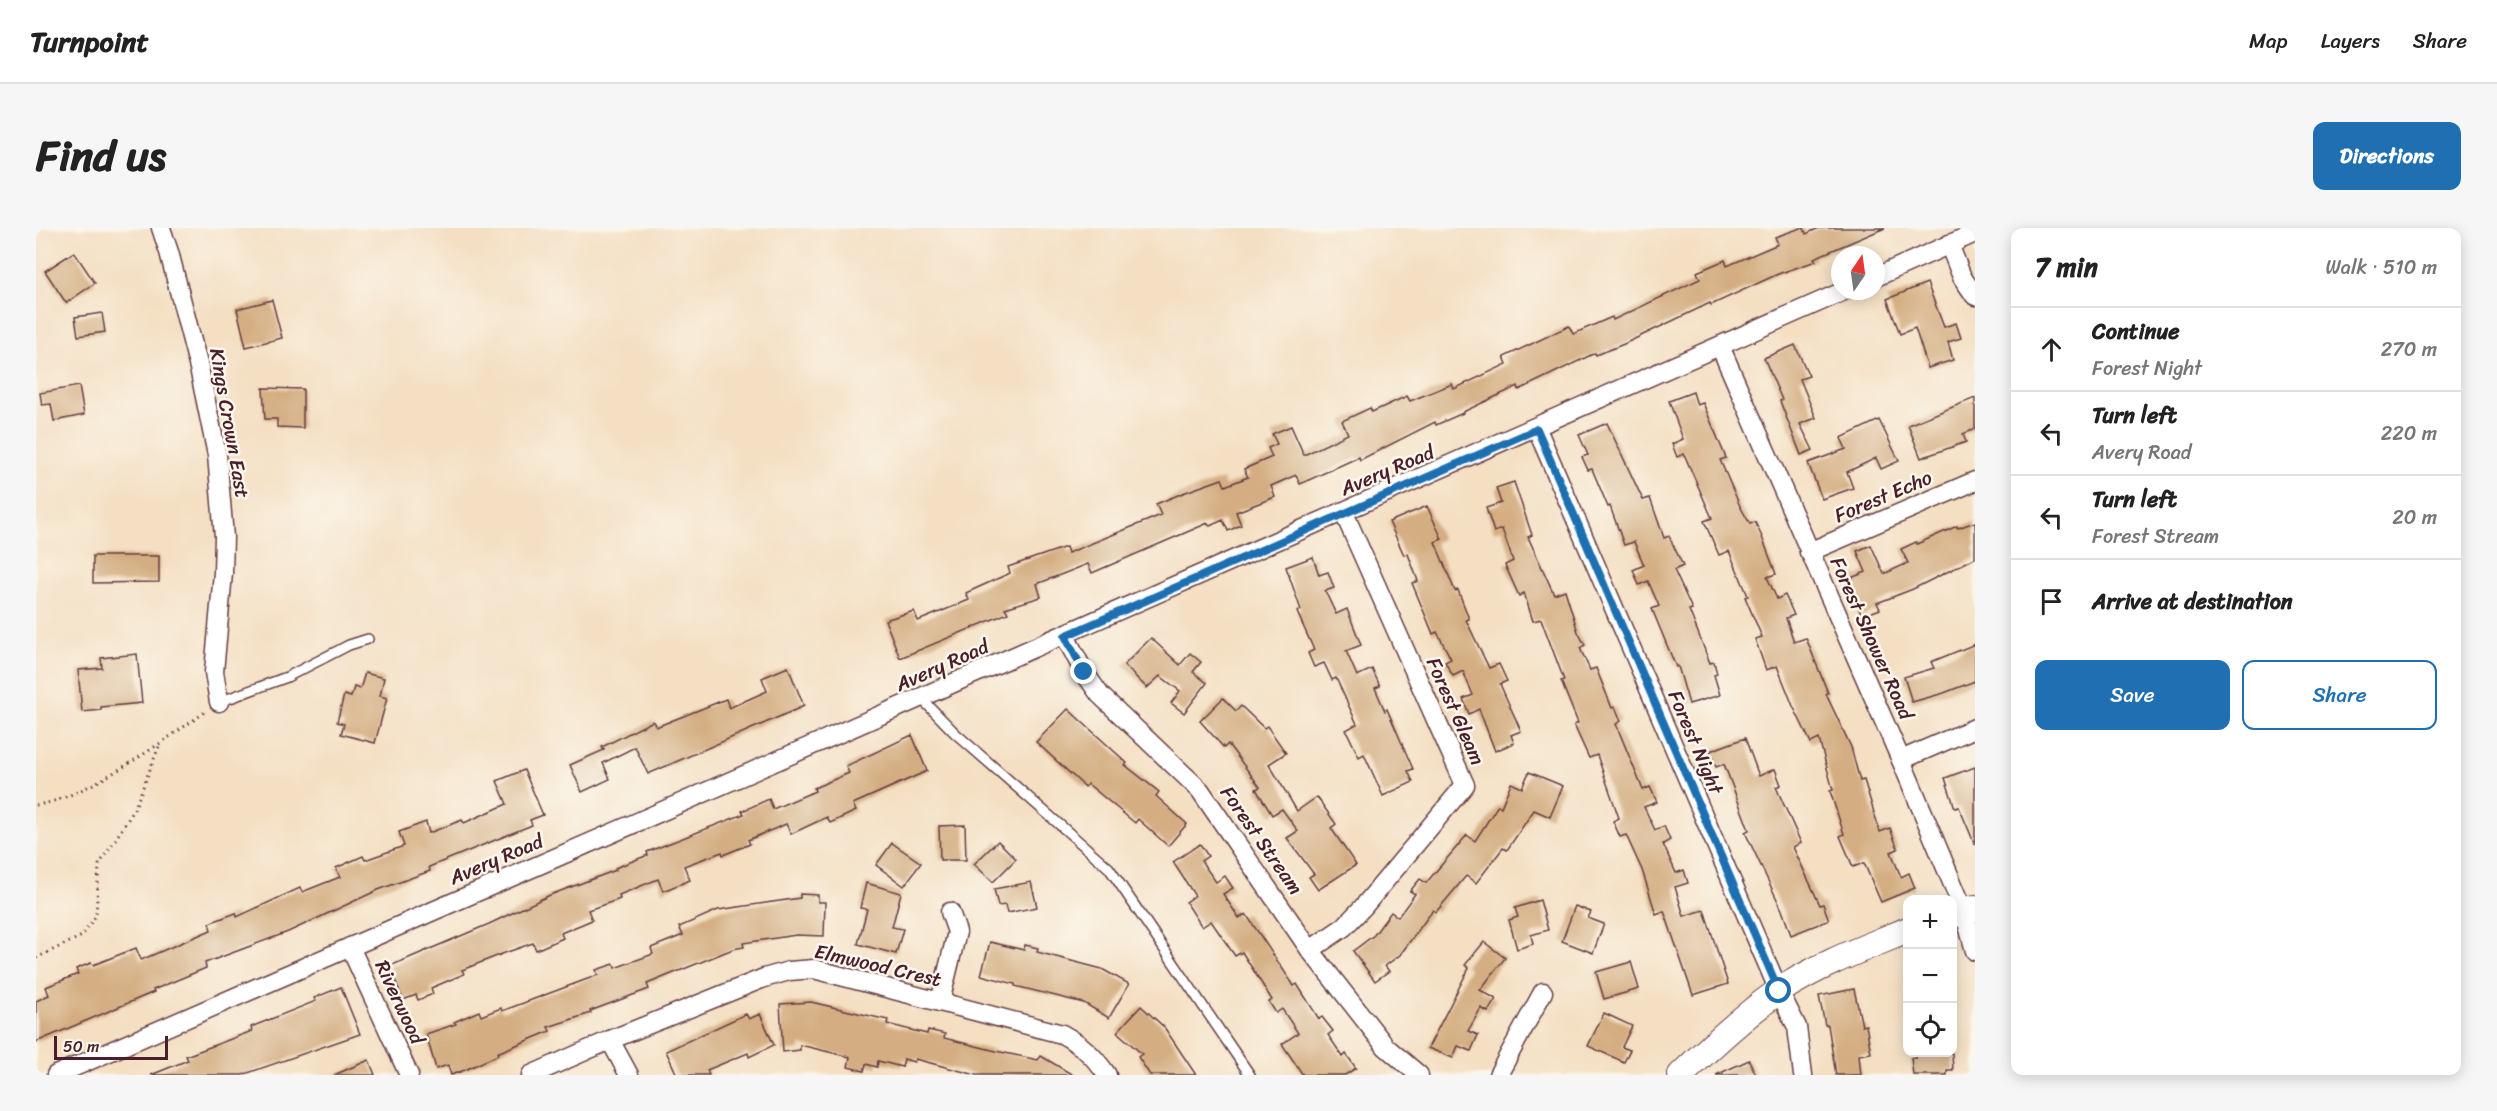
<!DOCTYPE html>
<meta charset="utf-8">
<style>
body{margin:0;font-family:Sriracha,sans-serif;background:#f6f6f6;color:#222}
.controls{position:absolute;right:18px;bottom:18px;display:grid;overflow:hidden;border-radius:12px;box-shadow:0 3px 15px #0003}
.controls button{width:54px;height:54px;display:grid;place-items:center;padding:0;border:0;border-bottom:2px solid #e0e0e0;background:#fff;color:#222;font:30px sans-serif}
.compass{position:absolute;left:1795px;top:18px;width:54px;height:54px;border-radius:50%;background:#fff;box-shadow:0 3px 15px #0003;rotate:13deg}
.scale{position:absolute;left:18px;bottom:15px;width:114px;box-sizing:border-box;padding-left:6px;border:3px solid #4a1f2b;border-top:0;font-size:16px;line-height:21px;white-space:nowrap;color:#4a1f2b;-webkit-text-stroke:4px #fbf7ec;paint-order:stroke}
.stop{position:absolute;width:18px;height:18px;margin:-14px;border:4px solid #1f6fb2;border-radius:50%;background:#fff}
.stop.end{background:#1f6fb2;border-color:#fff;box-shadow:0 2px 6px #0008}
.list{margin:0;padding:0;list-style:none}
h2{display:flex;justify-content:space-between;align-items:center;height:78px;margin:0;padding:0 24px;font-size:26px}
h2 small{font-size:20px;font-weight:400;color:#767676}
.list li{display:grid;grid-template-columns:39px 1fr auto;gap:18px;align-items:center;box-sizing:border-box;height:84px;padding:0 24px;border-top:2px solid #e0e0e0}
.list b{display:block;font-size:22px;white-space:nowrap}
.list p{margin:0;font-size:20px;white-space:nowrap;color:#767676}
.list em{font-size:20px;font-style:normal;color:#767676}
.actions{display:flex;gap:12px;padding:18px 24px}
.actions a{flex:1;padding:14px 0;border:2px solid #1f6fb2;border-radius:12px;text-align:center;font-size:21px;color:#1f6fb2}
.actions .main{background:#1f6fb2;color:#fff}
.icon{flex:none;width:33px;height:33px;fill:none;stroke:currentColor;stroke-width:2;stroke-linecap:round;stroke-linejoin:round}
.map{position:relative;flex:none;width:1939px;height:847px;overflow:hidden;border-radius:12px}
header{display:flex;align-items:center;gap:36px;box-sizing:border-box;height:84px;padding:0 30px;background:#fff;border-bottom:2px solid #e0e0e0}
header strong{font-size:28px}
nav{display:flex;gap:33px;margin-inline-start:auto;font-size:21px}
.intro{display:flex;align-items:center;justify-content:space-between;box-sizing:border-box;height:144px;padding:0 36px}
h1{margin:0;font-size:42px}
.button{padding:15px 27px;border-radius:12px;background:#1f6fb2;color:#fff;font-size:21px;font-weight:700}
main{display:flex;gap:36px;padding:0 36px}
aside{flex:1;background:#fff;border-radius:12px;box-shadow:0 3px 15px #0003}
.map>svg:first-child{display:block}
.building{fill:#d4ae82}
.lines{fill:none;stroke-linecap:round;stroke-linejoin:round}
.lane-casing{stroke:#643c42;stroke-width:12}
.street-casing{stroke:#643c42;stroke-width:21}
.secondary-casing{stroke:#643c42;stroke-width:28}
.path{stroke:#643c42;stroke-width:3;stroke-dasharray:1.5 4.5;stroke-linecap:butt}
.lane{stroke:#fff;stroke-width:9}
.street{stroke:#fff;stroke-width:18}
.secondary{stroke:#fff;stroke-width:26}
.route{stroke:#1f6fb2;stroke-width:8}
.labels{text-anchor:middle;stroke-width:5;stroke-linejoin:round;paint-order:stroke}
.street-label{font-size:20px;fill:#4a1f2b;stroke:#fbf7ec}
</style>
<header>
<strong>Turnpoint</strong>
<nav><a>Map</a><a>Layers</a><a>Share</a></nav>
</header>
<div class="intro"><h1>Find us</h1><a class="button">Directions</a></div>
<main>
<div class="map">
<svg width="1939" height="847" viewBox="0 0 1939 847">
<rect width="100%" height="100%" fill="#fbf7ec"/>
<filter id="ink" filterUnits="userSpaceOnUse"><feTurbulence type="fractalNoise" baseFrequency=".0167" numOctaves="2"/><feDisplacementMap in="SourceGraphic" scale="12" xChannelSelector="R" yChannelSelector="G"/><feConvolveMatrix kernelMatrix="1 2 1 2 8 2 1 2 1" color-interpolation-filters="sRGB"/></filter>
<filter id="wash" filterUnits="userSpaceOnUse"><feTurbulence type="fractalNoise" baseFrequency=".008" numOctaves="4" result="noise"/><feDisplacementMap in="SourceGraphic" scale="24" xChannelSelector="R" yChannelSelector="G"/><feGaussianBlur stdDeviation="1.35" result="paint"/><feColorMatrix in="noise" values="0 0 0 0 0 0 0 0 0 0 0 0 0 0 0 0 0 1.4 0 .05"/><feComposite in="paint" operator="in"/></filter>
<g filter="url(#wash)">
<rect width="100%" height="100%" fill="#f4dfc3"/>
<g id="blocks">
<!-- building -->
<g class="building">
<path d="M1765 0H1768L1770 6 1783 0H1849L1778 30 1780 33 1742 46 1675 77 1674 75 1588 116 1560 127 1559 125 1483 162 1482 158 1427 184V185L1400 197 1399 194 1324 232 1323 229 1264 256 1260 247 1235 258 1239 269 1200 284 1205 297 1192 303 1187 292 1174 298 1172 295 1056 345 1052 336 1001 356 1005 369 969 380 972 385 864 430 849 392 878 383 882 393 933 372 930 365 974 345 972 339 1030 319 1032 325 1125 287 1120 276 1147 265 1186 251 1189 258 1212 249 1208 241 1236 229 1232 220 1241 216 1236 206 1255 198 1268 227 1312 206 1306 193 1334 180 1336 184 1371 168 1374 173 1416 156 1418 161 1471 136 1468 129 1533 98 1537 106 1576 89 1577 92 1664 51 1661 44 1689 32 1691 38 1742 16 1739 9Z"/>
<path d="M38 24 59 55 30 75 9 43Z"/>
<path d="M1891 55 1908 99 1920 95 1925 110 1912 114 1917 132 1892 140 1879 100 1864 106 1851 71Z"/>
<path d="M236 72 246 110 210 119 201 81Z"/>
<path d="M66 85 69 104 42 108 39 89Z"/>
<path d="M1759 117 1773 148 1764 151 1780 190 1764 196 1777 222 1765 227 1744 173 1746 172 1728 130Z"/>
<path d="M43 158 48 187 18 193 15 176 6 177 4 165Z"/>
<path d="M227 160 267 161V200L241 199V191H229Z"/>
<path d="M1657 164 1661 177 1667 175 1690 230 1684 232 1704 278 1714 296 1719 294 1726 309 1740 346 1731 349 1741 371 1749 367 1758 387 1750 390 1758 414 1770 410 1792 465 1790 466 1815 519 1824 553 1828 552 1844 604 1854 600 1862 621 1855 624 1865 649 1873 645 1879 660 1845 674 1828 635 1817 639 1804 608 1808 606 1794 563 1797 562 1783 511 1775 515 1757 478 1741 438 1730 442 1719 411 1726 409 1709 369 1712 368 1693 323 1683 327 1668 293 1676 290 1648 226 1641 229 1636 216 1647 211 1633 173Z"/>
<path d="M1939 170V201L1927 206 1930 214 1885 230 1872 197Z"/>
<path d="M1843 192 1863 233 1845 241 1840 230 1811 244 1817 260 1786 271 1772 235 1810 221 1805 210Z"/>
<path d="M1571 195 1607 272 1614 270 1628 310 1633 308 1647 338 1638 342 1656 381 1653 382 1674 435 1678 434 1681 446 1678 447 1684 467 1653 476 1642 438 1640 439 1616 381 1623 378 1612 353 1603 357 1597 342 1608 337 1598 314 1588 317 1574 278 1572 279 1556 241 1552 242 1546 229 1552 227 1543 207Z"/>
<path d="M1478 254 1496 307 1492 309 1518 366 1529 362 1542 404 1549 417 1544 420 1554 442 1560 440 1576 480 1579 479 1585 493 1580 496 1607 562 1614 559 1621 574 1608 579 1619 602 1628 598 1634 612 1627 616 1640 645 1648 642 1652 655 1639 659 1648 688 1668 682 1692 756 1657 767 1628 683 1620 686 1606 642 1590 607 1584 609 1577 593 1583 590 1561 527 1553 530 1538 497 1542 495 1525 453 1528 452 1505 391 1497 393 1488 365 1483 368 1469 337 1477 333 1466 301 1458 304 1450 280 1465 275 1460 260Z"/>
<path d="M1391 278 1406 311 1399 314 1419 363 1422 362 1433 391 1430 392 1453 440 1463 436 1471 453 1464 456 1485 503 1475 507 1478 515 1459 523 1443 481 1433 486 1427 471 1437 467 1427 443 1417 448 1409 434 1415 431 1401 404 1397 406 1376 355 1382 353 1372 326 1368 327 1353 294Z"/>
<path d="M1939 294V330L1877 361 1841 375 1844 381 1826 388 1810 352 1830 344 1821 323 1835 317 1848 346 1872 335 1865 321 1880 314 1881 316 1921 298 1922 300Z"/>
<path d="M57 328H123V354L57 355Z"/>
<path d="M1277 329 1283 347 1292 344 1298 360 1289 363 1300 386 1311 381 1325 417 1310 423 1321 448 1336 441 1344 458 1339 460 1349 483 1351 481 1377 541 1372 543 1377 554 1347 568 1328 526 1323 529 1310 502 1321 496 1300 450 1296 452 1288 435 1278 439 1272 425 1278 422 1261 384 1265 382 1250 339Z"/>
<path d="M1115 410 1144 437 1154 425 1165 434 1157 444 1171 455 1148 485 1135 475 1144 463 1124 448 1111 460 1088 437Z"/>
<path d="M1939 416V453L1908 465 1876 474 1868 449 1898 440 1895 434Z"/>
<path d="M101 426 106 475 65 479V482L46 484 42 442 66 440 65 430Z"/>
<path d="M752 439 768 478 612 546 599 519 567 535 574 551 546 564 534 537 568 522 566 519 617 493 620 499 690 471 693 480 731 463 726 450Z"/>
<path d="M329 445 348 450 344 468 351 470 339 515 305 506 308 496 301 494 308 467 315 469 318 459 324 461Z"/>
<path d="M1187 470 1200 483 1205 478 1228 500 1231 498 1250 525 1233 536 1261 583 1281 569 1300 596 1295 600 1320 637 1282 662 1273 649 1278 646 1251 610 1262 603 1246 581 1236 587 1220 561 1224 559 1192 516 1188 520 1164 493Z"/>
<path d="M1032 481 1091 535 1089 537 1123 564 1120 568 1151 596 1132 618 1102 591 1099 595 1052 556 1049 559 1000 514Z"/>
<path d="M876 507 891 543 817 576 820 583 794 595 791 589 755 606 750 596 712 612 714 616 687 627 686 624 648 638 654 652 627 663 622 651 583 667 584 671 552 682 556 692 525 705 527 710 500 722 497 715 466 726 426 742 428 746 395 760 397 766 382 772 380 767 367 772 354 738 453 696 514 667 580 642 579 640 612 627 611 624 708 586 706 583 733 571 737 581 779 563 778 560 813 545 810 538Z"/>
<path d="M1709 510 1723 548 1739 541 1745 557 1740 559 1765 615 1757 619 1784 677 1787 676 1793 692 1755 707 1746 682 1709 604 1713 602 1688 536 1680 539 1674 523Z"/>
<path d="M1939 539V617L1923 579 1919 580 1909 550Z"/>
<path d="M488 542 507 587 494 592 496 597 393 639 394 643 342 662 252 704 169 735 170 740 117 762 118 764 0 814V773L13 767 10 759 42 746 40 741 55 735 57 737 100 720 105 732 175 702 173 695 200 685 201 689 264 660 266 664 304 649 300 640 327 628 329 632 368 618 363 604 390 594 393 605 426 592 428 595 471 576 461 553Z"/>
<path d="M1493 544 1527 558 1514 589 1498 582 1471 622 1467 620 1440 655 1430 648 1400 684 1397 682 1364 727 1349 738 1353 743 1339 753 1317 723 1338 707 1355 684 1362 689 1379 666 1374 663 1384 651 1390 655 1431 607 1439 613 1462 577 1465 579 1475 555 1486 560Z"/>
<path d="M929 597 930 632H904L903 598Z"/>
<path d="M962 613 980 631 957 654 938 636Z"/>
<path d="M856 615 885 635 868 658 840 637Z"/>
<path d="M1164 616 1172 628 1165 633 1180 654 1189 648 1197 660 1187 666 1203 690 1210 686 1258 758 1261 756 1283 791 1286 789 1297 803 1292 807 1307 829 1310 826 1320 840 1309 847H1267L1246 816 1262 805 1246 781 1240 785 1233 774 1236 772 1206 724 1199 728 1175 693 1166 699 1150 674 1159 668 1137 634Z"/>
<path d="M995 654 1001 679 971 685 969 677 962 678 958 661Z"/>
<path d="M830 655 865 665 856 699 867 701 860 726 822 716 831 681 824 680Z"/>
<path d="M764 666 782 667V674H789L788 708 760 707 707 715 708 719 697 721 611 756 613 761 554 783 555 785 512 799 514 803 461 825 462 827 429 842 415 847 412 837 400 841 390 806 420 796 418 794 443 783 445 788 465 780 466 783 562 747 560 742 578 736 579 740 617 726 615 720 647 707 643 699 682 682 764 670Z"/>
<path d="M1504 672 1512 702 1495 707 1497 716 1481 721 1473 692 1482 689 1479 680Z"/>
<path d="M1539 678 1555 684 1552 690 1568 696 1557 725 1526 713Z"/>
<path d="M954 714 988 722 989 717 1002 720 1001 724 1066 741 1093 756 1073 790 1048 775 979 758V756L945 747Z"/>
<path d="M1448 714 1469 730 1444 762 1460 771 1452 784 1445 780 1432 803 1442 807 1435 823 1422 818 1417 830 1392 820 1433 740 1429 737Z"/>
<path d="M1595 734 1603 761 1568 771 1560 744Z"/>
<path d="M305 759 324 806 206 847H115L152 832 150 828 216 803 215 799 280 773 278 770Z"/>
<path d="M1818 761 1826 798 1830 797 1835 825 1823 827 1825 847H1800L1792 797H1789L1783 768Z"/>
<path d="M775 774 852 792 851 796 891 806 892 802 909 806 908 810 960 823 1002 832 1005 828 1037 847H940L879 831 878 834 868 831 866 839 842 833 841 839 830 836 828 843 812 839 814 829 764 817V822L747 824 744 776Z"/>
<path d="M1105 778 1128 799 1160 847H1114L1102 829 1106 826 1081 804Z"/>
<path d="M1568 785 1596 798 1586 819 1594 822 1588 834 1552 818Z"/>
<path d="M710 786 713 791 724 786 738 817 713 829 712 825 671 842 673 847H641L630 823Z"/>
<path d="M1879 825H1916L1917 842H1911V847H1877L1875 830H1880Z"/>
<path d="M333 832 339 847H298Z"/>
<path d="M1713 832 1720 847H1680Z"/>
</g>
</g>
</g>
<g filter="url(#ink)">
<use href="#blocks" fill-opacity="0" stroke="#643c42" stroke-width="1.5"/>
<g class="lines">
<defs>
<g id="lane">
<path d="M886 471 919 505 1073 640 1214 847"/>
<path d="M183 474 251 449 313 417 332 411"/>
</g>
<g id="street">
<path d="M125 0 133 24 163 140 181 227 188 309 187 345 178 444 183 474"/>
<path d="M1913 16 1926 49 1939 68"/>
<path d="M1840 49 1939 5"/>
<path d="M1684 118 1865 532 1928 683 1939 723"/>
<path d="M1501 201 1743 763 1761 799 1767 847"/>
<path d="M1773 324 1939 253"/>
<path d="M1029 408 1048 444 1064 467 1164 562 1274 722 1350 819 1383 847"/>
<path d="M1865 532 1939 500"/>
<path d="M314 719 373 847"/>
<path d="M1274 722 1308 699 1328 678 1429 557 1308 285"/>
<path d="M904 774 921 704 914 684"/>
<path d="M574 812 593 847"/>
<path d="M20 847C617 588 1213 328 1808 63"/>
<path d="M495 847 574 812 728 750 753 743 778 741 1026 806C1046 817 1058 828 1071 847"/>
<path d="M1462 847 1507 764"/>
</g>
<g id="secondary">
<path d="M1916 687 1939 680"/>
<path d="M1645 847C1675 818 1708 787 1743 763 1782 737 1828 720 1872 702"/>
</g>
</defs>
<!-- lane casing -->
<use href="#lane" class="lane-casing"/>
<!-- street casing -->
<use href="#street" class="street-casing"/>
<!-- secondary casing -->
<use href="#secondary" class="secondary-casing"/>
<!-- path -->
<g class="path">
<path d="M0 577C49 571 130 511 172 482"/>
<path d="M0 730 46 708 60 687 63 637 98 582 124 516"/>
</g>
<!-- lane -->
<use href="#lane" class="lane"/>
<!-- street -->
<use href="#street" class="street"/>
<!-- secondary -->
<use href="#secondary" class="secondary"/>
</g>
</g>
<g class="lines" filter="url(#ink)">
<!-- route -->
<path class="route" d="M1048 444 1029 408 1501 201 1743 763"/>
</g>
<g class="labels">
<!-- street labels -->
<g class="street-label">
<text transform="translate(194 195) rotate(80)" y="7">Kings Crown East</text>
<text transform="translate(1351 242) rotate(-23)" y="7">Avery Road</text>
<text transform="translate(1847 268) rotate(-23)" y="7">Forest Echo</text>
<text transform="translate(1836 410) rotate(66)" y="7">Forest Shower Road</text>
<text transform="translate(906 437) rotate(-24)" y="7">Avery Road</text>
<text transform="translate(1420 483) rotate(66)" y="7">Forest Gleam</text>
<text transform="translate(1660 514) rotate(67)" y="7">Forest Night</text>
<text transform="translate(1226 612) rotate(55)" y="7">Forest Stream</text>
<text transform="translate(460 631) rotate(-23)" y="7">Avery Road</text>
<text transform="translate(842 737) rotate(13)" y="7">Elmwood Crest</text>
<text transform="translate(364 774) rotate(65)" y="7">Riverwood</text>
</g>
</g>
</svg>
<div class="controls">
<button>+</button>
<button>−</button>
<button><svg class="icon" aria-label="locate" viewBox="0 0 24 24"><circle cx="12" cy="12" r="6"/><path d="M12 2v4M12 18v4M2 12h4M18 12h4"/></svg></button>
</div>
<svg class="compass" viewBox="-18 -18 36 36"><path d="M0-13l5 13h-10z" fill="#e53935"/><path d="M0 13l5-13h-10z" fill="#767676"/></svg>
<div class="scale">50 m</div>
<div class="stop" style="left:1743px;top:763px"></div>
<div class="stop end" style="left:1048px;top:444px"></div>
</div>
<aside>
<h2>7 min<small>Walk · 510 m</small></h2>
<ul class="list">
<li><svg class="icon" aria-label="ahead" viewBox="0 0 24 24"><path d="M12 20V5M6 11l6-6 6 6"/></svg><div><b>Continue</b><p>Forest Night</p></div><em>270 m</em></li>
<li><svg class="icon" aria-label="left" viewBox="0 0 24 24"><path d="M17 20v-9H6M10 6l-5 5 5 5"/></svg><div><b>Turn left</b><p>Avery Road</p></div><em>220 m</em></li>
<li><svg class="icon" aria-label="left" viewBox="0 0 24 24"><path d="M17 20v-9H6M10 6l-5 5 5 5"/></svg><div><b>Turn left</b><p>Forest Stream</p></div><em>20 m</em></li>
<li><svg class="icon" aria-label="arrive" viewBox="0 0 24 24"><path d="M6 21V4h12l-3 4 3 4H6"/></svg><div><b>Arrive at destination</b></div></li>
</ul>
<div class="actions"><a class="main">Save</a><a>Share</a></div>
</aside>
</main>
